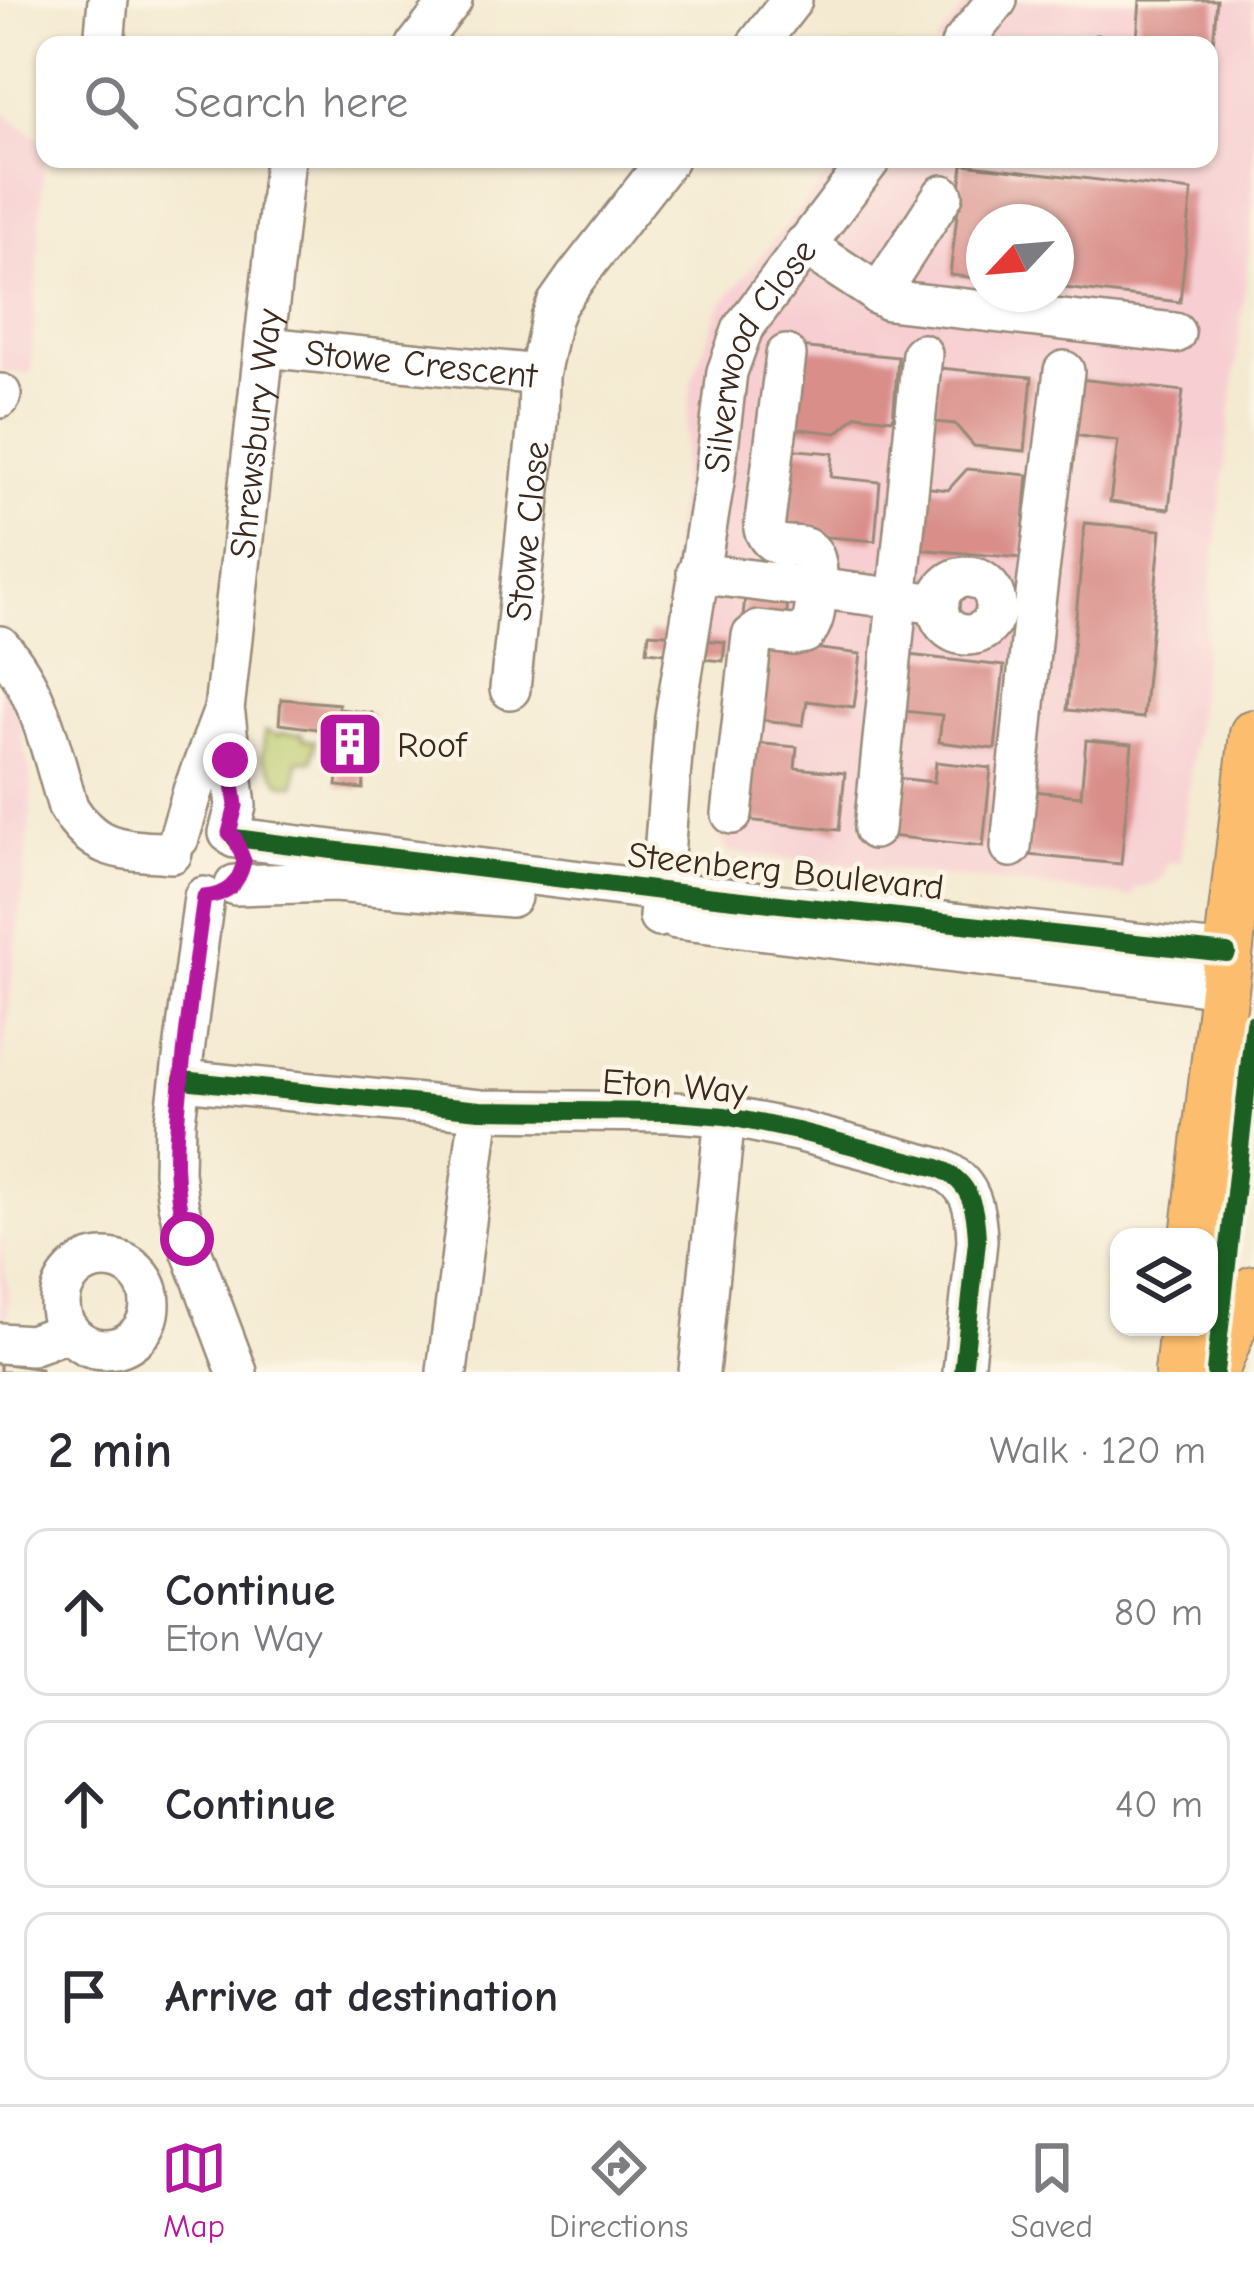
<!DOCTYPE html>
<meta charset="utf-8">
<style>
body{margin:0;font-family:"Comic Neue",sans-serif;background:#f7f7f7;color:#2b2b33}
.controls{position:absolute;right:36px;bottom:36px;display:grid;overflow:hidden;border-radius:24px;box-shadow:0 3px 9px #0004}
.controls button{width:108px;height:108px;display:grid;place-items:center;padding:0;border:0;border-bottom:3px solid #e1e1e2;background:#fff;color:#2b2b33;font:60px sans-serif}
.compass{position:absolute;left:966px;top:204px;width:108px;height:108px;border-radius:50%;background:#fff;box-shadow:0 3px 9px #0004;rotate:244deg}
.stop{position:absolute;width:36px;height:36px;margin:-27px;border:9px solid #b5179e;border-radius:50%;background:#fff}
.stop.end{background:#b5179e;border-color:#fff;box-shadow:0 3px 12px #0008}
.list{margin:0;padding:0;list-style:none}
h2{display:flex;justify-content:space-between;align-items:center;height:156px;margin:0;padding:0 48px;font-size:51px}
h2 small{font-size:39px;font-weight:400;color:#7c7c81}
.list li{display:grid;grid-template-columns:78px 1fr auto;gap:36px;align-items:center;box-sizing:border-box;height:168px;margin:0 24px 24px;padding:0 24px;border:3px solid #e1e1e2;border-radius:24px}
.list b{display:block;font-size:45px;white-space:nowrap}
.list p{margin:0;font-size:39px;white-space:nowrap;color:#7c7c81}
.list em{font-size:39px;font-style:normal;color:#7c7c81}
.icon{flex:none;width:66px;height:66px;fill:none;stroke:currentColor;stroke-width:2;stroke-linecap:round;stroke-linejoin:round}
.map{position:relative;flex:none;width:1254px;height:1372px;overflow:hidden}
.search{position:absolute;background:#fff;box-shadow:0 3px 9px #0004;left:36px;right:36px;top:36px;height:132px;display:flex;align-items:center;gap:30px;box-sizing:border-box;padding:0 42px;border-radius:24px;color:#7c7c81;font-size:45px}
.sheet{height:732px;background:#fff}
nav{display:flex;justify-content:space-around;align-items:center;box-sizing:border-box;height:168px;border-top:3px solid #e1e1e2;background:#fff;font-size:33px;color:#7c7c81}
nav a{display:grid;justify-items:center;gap:6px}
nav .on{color:#b5179e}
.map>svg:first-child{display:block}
.built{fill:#f7cfd2;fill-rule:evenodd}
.green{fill:#bccc6f;stroke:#7c7b46;stroke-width:3}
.building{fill:#d98e8a}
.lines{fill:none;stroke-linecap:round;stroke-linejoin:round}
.minor-casing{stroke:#988a78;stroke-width:44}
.major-casing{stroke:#988a78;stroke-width:52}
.path{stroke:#988a78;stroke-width:4.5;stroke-dasharray:3 9;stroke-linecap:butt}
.minor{stroke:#fff;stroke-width:39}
.major{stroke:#fcbd6e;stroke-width:48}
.cycleway-casing{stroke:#fcf5e5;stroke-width:26}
.cycleway{stroke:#1b5e20;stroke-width:18}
.route{stroke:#b5179e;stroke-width:15}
.labels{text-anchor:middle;stroke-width:9;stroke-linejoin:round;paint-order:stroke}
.street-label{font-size:36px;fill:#3b2a1e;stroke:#fcf5e5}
.poi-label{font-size:36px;fill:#3b2a1e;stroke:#fcf5e5;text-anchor:start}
</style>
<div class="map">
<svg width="1254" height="1372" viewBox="0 0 1254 1372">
<rect width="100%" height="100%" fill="#fcf5e5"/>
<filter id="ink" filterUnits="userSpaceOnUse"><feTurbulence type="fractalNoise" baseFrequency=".00833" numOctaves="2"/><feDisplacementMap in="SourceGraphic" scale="24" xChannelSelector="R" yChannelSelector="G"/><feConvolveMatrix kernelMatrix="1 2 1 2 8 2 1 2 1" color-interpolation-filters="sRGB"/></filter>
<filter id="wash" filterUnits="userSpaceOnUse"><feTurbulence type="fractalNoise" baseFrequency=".004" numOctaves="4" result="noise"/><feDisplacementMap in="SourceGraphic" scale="48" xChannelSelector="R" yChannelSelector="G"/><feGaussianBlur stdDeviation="2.7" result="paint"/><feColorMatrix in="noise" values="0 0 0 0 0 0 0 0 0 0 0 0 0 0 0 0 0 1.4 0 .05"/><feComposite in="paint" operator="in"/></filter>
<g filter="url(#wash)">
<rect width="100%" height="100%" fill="#f4ead1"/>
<!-- built -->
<g class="built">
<path d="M971 0H1254V208L1180 862H1169L1165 873 1158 882 1146 887 1135 888 1133 897 730 852 712 824 727 646 662 641 692 379 720 306 841 159H1209V45H934ZM984 222H1056V294H984Z"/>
<path d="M0 109 45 144 31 374 0 372Z"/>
<path d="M0 676 14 693 32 784 30 824 0 1086Z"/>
<path d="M0 1230 8 1292 7 1362 40 1365V1372H0Z"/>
</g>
<!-- green -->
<path class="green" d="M265 731 279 736 280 733 302 734 303 739 315 741 312 761 298 760 295 785 281 783 262 757Z"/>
<g id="blocks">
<!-- building -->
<g class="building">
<path d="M1140 0H1217L1212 55H1209V45H1095L1096 35 1137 39Z"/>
<path d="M963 164 1192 191 1180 302 1056 287V222H984V279L950 275Z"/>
<path d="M799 347 898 357 893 419 857 415 837 433 791 428Z"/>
<path d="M940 368 1032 377 1025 451 974 446 955 424 934 422Z"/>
<path d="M1079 379 1183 391 1169 509 1110 502 1118 441 1073 435Z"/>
<path d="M786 449 833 453 831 477 880 482 875 541 779 533Z"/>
<path d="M967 469 1028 475 1021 558 917 549 922 487 948 490Z"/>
<path d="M1085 523 1161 530 1143 718 1067 710Z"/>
<path d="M745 597 788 602 786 621 743 616Z"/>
<path d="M649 633 679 635 677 654 647 651Z"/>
<path d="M695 639 725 642 723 661 693 658Z"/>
<path d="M765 642 861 654 854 707 807 701 803 725 756 719Z"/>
<path d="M909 655 1004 666 995 749 939 742 942 715 903 711Z"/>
<path d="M281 699 339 704V709L372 713 363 789 337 786 340 759 332 757 333 731 279 724Z"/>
<path d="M1086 740 1132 744 1121 864 1027 855 1033 791 1081 796Z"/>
<path d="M754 743 797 747 795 768 845 773 839 830 746 820Z"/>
<path d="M936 762 991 768 983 846 889 836 895 778 934 782Z"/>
<path d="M0 1363 41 1369V1372H0Z"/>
</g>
</g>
</g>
<g filter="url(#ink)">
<use href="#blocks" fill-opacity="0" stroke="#988a78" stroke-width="3"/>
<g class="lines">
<defs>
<g id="minor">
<path d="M104 45 108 0"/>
<path d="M417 45 452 0"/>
<path d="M757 45 792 0"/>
<path d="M961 45 997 0"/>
<path d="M804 245 888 300 1175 333"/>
<path d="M878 295 943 195"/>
<path id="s1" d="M266 347 539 375"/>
<path d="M0 398 1 394"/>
<path d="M697 573 939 604"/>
<circle cx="967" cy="606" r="29"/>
<path d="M0 646C40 690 51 751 68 807 95 853 124 849 172 853"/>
<path id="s2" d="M510 689 538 422 539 375 551 319 557 304 576 277 668 159"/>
<path d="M225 715 236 806 229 833"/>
<path d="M732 814 752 636 759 631 793 635 805 633C815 622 815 609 816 595 825 514 779 569 764 529L786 355"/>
<path d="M874 829 922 354"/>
<path id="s3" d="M179 838 193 791 224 710 285 159"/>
<path d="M235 838 661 891 1227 953"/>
<path d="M1011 847 1034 611 1064 371"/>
<path d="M235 885 335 882 511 897"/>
<path d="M204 897 175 1121 174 1172 178 1204 187 1239 237 1372"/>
<path id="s4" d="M659 917 675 717 714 482 727 372 743 328 871 159"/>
<path d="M676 919 1152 977 1224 988"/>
<path d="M182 1080 480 1110 674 1112 725 1116 797 1131 938 1168C971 1181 976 1208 977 1241L963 1372"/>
<circle cx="105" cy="1304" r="45"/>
<path d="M0 1343 31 1345 69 1331"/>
<path d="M447 1372 480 1110"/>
<path d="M699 1372 725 1116"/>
</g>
<g id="major">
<path d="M1195 1237 1254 734"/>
<path d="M1179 1372 1184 1327"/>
<path d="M1214 1372 1234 1322 1254 1290"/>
</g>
</defs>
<!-- minor casing -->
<use href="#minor" class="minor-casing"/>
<!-- major casing -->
<use href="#major" class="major-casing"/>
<!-- path -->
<path class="path" d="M143 1279 166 1271"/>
<!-- minor -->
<use href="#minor" class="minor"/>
<!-- major -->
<use href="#major" class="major"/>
<defs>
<g id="cycleway">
<path d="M235 838 661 891 1227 953"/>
<path d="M182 1080 480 1110 674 1112 725 1116 797 1131 938 1168C971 1181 976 1208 977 1241L963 1372"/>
<path d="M1215 1372 1254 1023"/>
</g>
</defs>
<!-- cycleway casing -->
<use href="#cycleway" class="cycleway-casing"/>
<!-- cycleway -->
<use href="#cycleway" class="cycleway"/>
</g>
</g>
<g class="lines" filter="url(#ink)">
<!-- route -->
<path class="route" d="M187 1239C169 1173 176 1139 182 1073 188 1014 196 956 204 897 227 895 239 884 244 861L235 838 229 833 236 806 230 760"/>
</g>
<!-- icons -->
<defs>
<symbol id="building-square" viewBox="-11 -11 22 22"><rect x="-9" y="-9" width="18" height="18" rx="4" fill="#b5179e" stroke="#fcf5e5"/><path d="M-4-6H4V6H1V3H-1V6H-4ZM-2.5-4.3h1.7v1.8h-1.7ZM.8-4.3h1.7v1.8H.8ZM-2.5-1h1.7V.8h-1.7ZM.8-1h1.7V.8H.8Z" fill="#fff"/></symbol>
</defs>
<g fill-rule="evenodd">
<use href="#building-square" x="312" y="706" width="76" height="76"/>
</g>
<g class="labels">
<!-- street labels -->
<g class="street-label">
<text dy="13" stroke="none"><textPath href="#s1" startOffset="156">Stowe Crescent</textPath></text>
<text dy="13" stroke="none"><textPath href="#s4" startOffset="576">Silverwood Close</textPath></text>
<text dy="13" stroke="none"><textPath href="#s3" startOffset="414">Shrewsbury Way</textPath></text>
<text dy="13" stroke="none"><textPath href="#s2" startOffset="159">Stowe Close</textPath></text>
<text transform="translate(786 870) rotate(6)" y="13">Steenberg Boulevard</text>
<text transform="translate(675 1085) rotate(4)" y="13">Eton Way</text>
</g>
<!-- poi labels -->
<g class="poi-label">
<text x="397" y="757">Roof</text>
</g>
</g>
</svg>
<div class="controls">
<button><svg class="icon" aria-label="layers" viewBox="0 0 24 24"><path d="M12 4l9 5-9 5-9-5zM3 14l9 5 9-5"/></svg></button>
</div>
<svg class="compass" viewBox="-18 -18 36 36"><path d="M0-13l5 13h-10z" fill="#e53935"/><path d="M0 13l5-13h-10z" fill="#7c7c81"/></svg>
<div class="stop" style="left:187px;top:1239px"></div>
<div class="stop end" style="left:230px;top:760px"></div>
<div class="search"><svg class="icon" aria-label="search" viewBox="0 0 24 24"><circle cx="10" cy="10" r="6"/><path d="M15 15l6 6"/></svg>Search here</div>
</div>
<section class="sheet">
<h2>2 min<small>Walk · 120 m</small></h2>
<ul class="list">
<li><svg class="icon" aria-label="ahead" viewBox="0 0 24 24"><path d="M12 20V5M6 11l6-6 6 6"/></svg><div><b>Continue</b><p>Eton Way</p></div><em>80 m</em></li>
<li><svg class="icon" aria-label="ahead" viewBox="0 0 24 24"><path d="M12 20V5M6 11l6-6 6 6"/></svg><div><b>Continue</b></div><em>40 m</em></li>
<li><svg class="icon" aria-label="arrive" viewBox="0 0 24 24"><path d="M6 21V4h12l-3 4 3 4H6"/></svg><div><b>Arrive at destination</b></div></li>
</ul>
</section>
<nav>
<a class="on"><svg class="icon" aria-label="map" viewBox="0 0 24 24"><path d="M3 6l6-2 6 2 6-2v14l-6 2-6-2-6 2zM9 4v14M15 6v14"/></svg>Map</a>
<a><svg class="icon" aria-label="directions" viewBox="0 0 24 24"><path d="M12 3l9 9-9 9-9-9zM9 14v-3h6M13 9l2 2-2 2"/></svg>Directions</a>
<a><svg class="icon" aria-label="saved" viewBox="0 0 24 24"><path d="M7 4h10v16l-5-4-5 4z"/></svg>Saved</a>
</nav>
